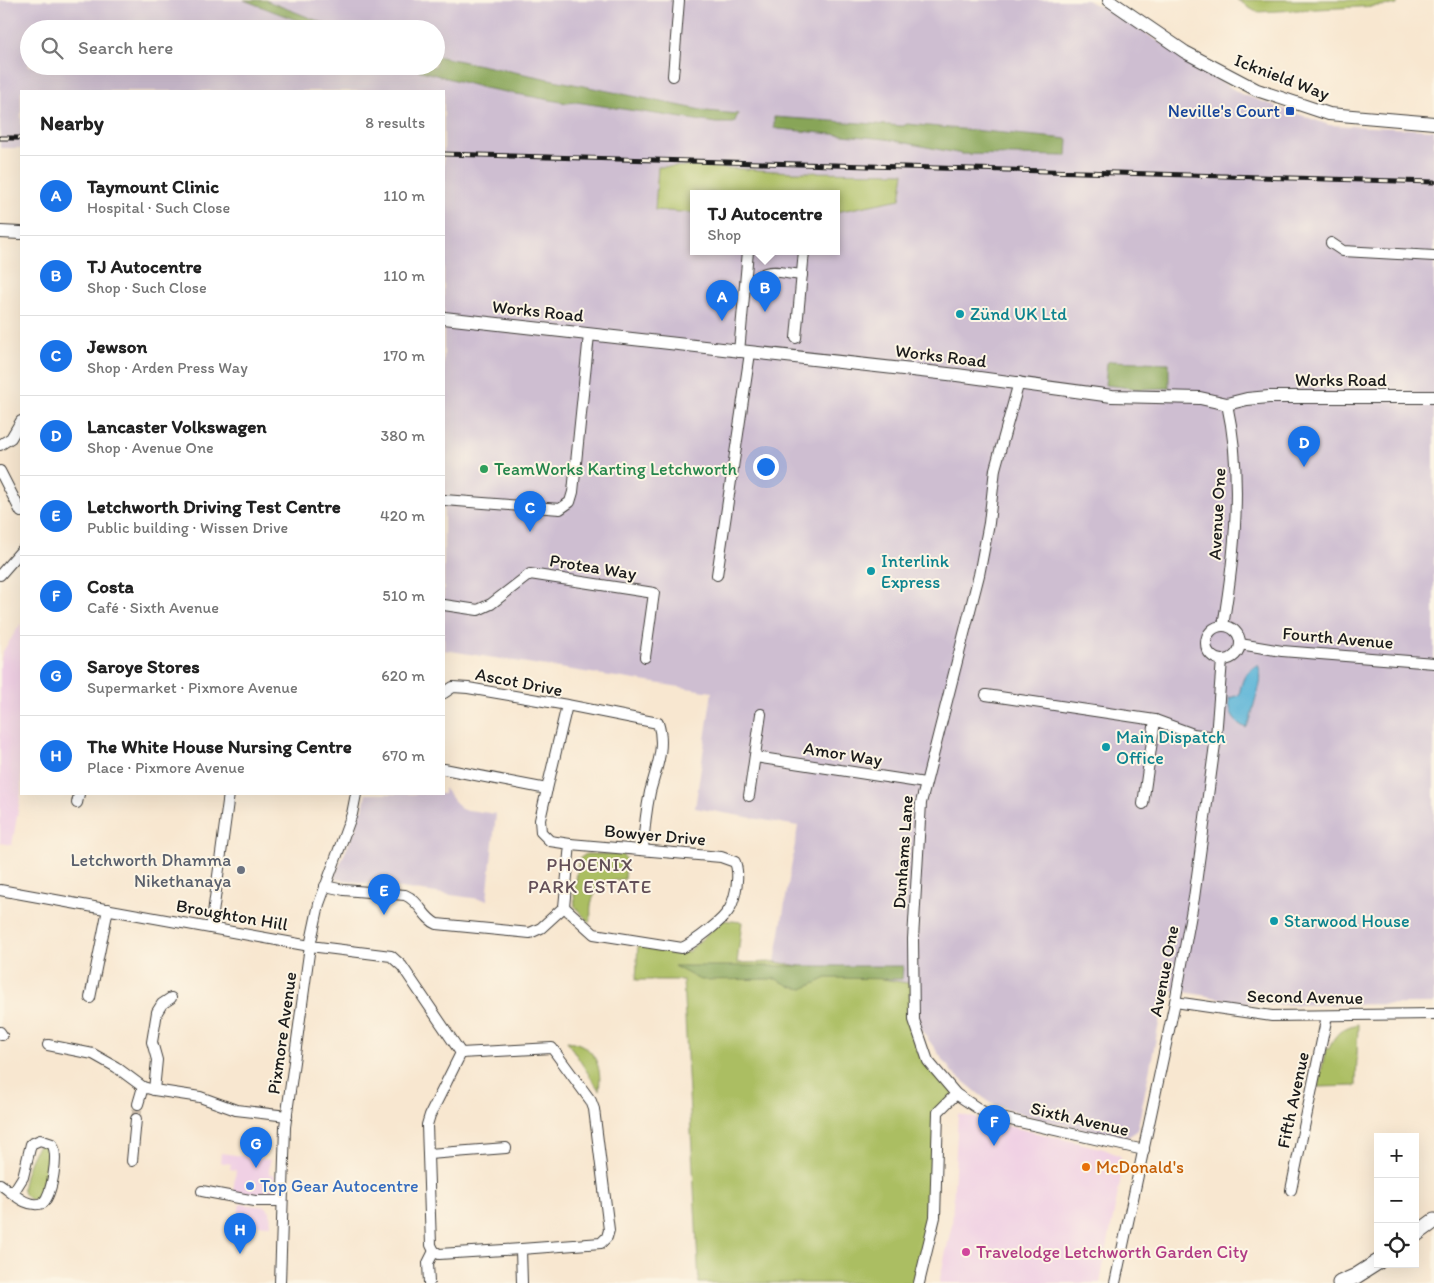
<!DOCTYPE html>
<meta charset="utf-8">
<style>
body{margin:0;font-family:Itim,sans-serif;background:#f6f6f6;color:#222}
.controls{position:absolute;right:15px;bottom:15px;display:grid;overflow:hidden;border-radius:0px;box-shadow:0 5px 20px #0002}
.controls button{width:45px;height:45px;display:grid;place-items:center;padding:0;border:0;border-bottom:1px solid #e0e0e0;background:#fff;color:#222;font:25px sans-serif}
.you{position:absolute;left:765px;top:466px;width:18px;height:18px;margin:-12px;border:4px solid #fff;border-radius:50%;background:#1a73e8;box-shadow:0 0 0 8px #1a73e833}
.badge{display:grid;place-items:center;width:32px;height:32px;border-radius:50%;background:#1a73e8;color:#fff;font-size:16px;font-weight:700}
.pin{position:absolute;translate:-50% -41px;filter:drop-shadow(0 1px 2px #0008)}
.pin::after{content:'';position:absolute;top:26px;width:18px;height:15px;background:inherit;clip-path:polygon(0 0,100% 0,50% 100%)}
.popup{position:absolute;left:690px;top:190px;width:150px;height:65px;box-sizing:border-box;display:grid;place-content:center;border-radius:0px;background:#fff;filter:drop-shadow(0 1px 4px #0005);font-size:16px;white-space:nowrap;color:#767676}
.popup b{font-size:19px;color:#222}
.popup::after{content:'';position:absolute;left:50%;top:100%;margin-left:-10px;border:10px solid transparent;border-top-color:#fff}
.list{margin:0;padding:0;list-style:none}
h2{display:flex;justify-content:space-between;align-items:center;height:65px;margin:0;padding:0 20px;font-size:21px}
h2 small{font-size:16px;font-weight:400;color:#767676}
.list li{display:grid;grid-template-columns:32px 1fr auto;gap:15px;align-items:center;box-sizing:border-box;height:80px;padding:0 20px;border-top:1px solid #e0e0e0}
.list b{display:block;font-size:19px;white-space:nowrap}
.list p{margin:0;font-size:16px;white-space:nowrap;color:#767676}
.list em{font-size:16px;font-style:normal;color:#767676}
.icon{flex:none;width:28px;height:28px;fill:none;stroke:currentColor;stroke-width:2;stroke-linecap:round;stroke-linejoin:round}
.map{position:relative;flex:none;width:1434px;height:1283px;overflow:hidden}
.search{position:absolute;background:#fff;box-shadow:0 5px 20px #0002;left:20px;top:20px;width:425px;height:55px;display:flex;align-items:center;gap:12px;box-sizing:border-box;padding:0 18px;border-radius:28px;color:#767676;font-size:19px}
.panel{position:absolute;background:#fff;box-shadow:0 5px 20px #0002;left:20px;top:90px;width:425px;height:705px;border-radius:0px}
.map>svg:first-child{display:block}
.built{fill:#f0d0e4}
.industrial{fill:#cebed1;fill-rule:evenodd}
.green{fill:#abbe62;stroke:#646d3f}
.forest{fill:#88a558;stroke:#52603a}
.water{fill:#59b3d7;stroke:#3a687a}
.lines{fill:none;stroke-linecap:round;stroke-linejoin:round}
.minor-tunnel{stroke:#ccbeac;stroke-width:10;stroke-dasharray:10 5;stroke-linecap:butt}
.minor-casing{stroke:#3d3a37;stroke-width:12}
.tertiary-casing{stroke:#3d3a37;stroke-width:14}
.secondary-casing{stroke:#3d3a37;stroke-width:17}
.minor{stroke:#fff;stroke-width:10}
.tertiary{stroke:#fff;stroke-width:12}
.secondary{stroke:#fff;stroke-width:15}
.rail-casing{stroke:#1c1c1c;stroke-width:5}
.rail{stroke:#fcf5e5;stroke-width:3;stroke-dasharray:9;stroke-linecap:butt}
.transit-dot{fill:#1a4fb4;stroke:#fcf5e5;stroke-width:2}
.culture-dot{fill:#0f9aa8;stroke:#fcf5e5;stroke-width:2}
.leisure-dot{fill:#2e9e5b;stroke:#fcf5e5;stroke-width:2}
.worship-dot{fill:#6b7280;stroke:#fcf5e5;stroke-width:2}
.food-dot{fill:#e8710a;stroke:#fcf5e5;stroke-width:2}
.shop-dot{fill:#3f7fe0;stroke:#fcf5e5;stroke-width:2}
.hotel-dot{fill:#d1479c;stroke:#fcf5e5;stroke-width:2}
.labels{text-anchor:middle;stroke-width:4;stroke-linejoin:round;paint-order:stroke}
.street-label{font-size:18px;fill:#1c1c1c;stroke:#fcf5e5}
.transit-label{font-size:18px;fill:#164399;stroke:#fcf5e5;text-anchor:end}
.culture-label{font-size:18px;fill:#0d838f;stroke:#fcf5e5;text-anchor:start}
.leisure-label{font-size:18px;fill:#27864d;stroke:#fcf5e5;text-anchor:start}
.worship-label{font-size:18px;fill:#5b616d;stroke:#fcf5e5;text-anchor:end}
.food-label{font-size:18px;fill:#c56008;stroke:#fcf5e5;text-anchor:start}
.shop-label{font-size:18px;fill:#366cbe;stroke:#fcf5e5;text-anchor:start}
.hotel-label{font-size:18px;fill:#b23c85;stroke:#fcf5e5;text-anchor:start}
.neighbourhood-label{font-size:19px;letter-spacing:1px;fill:#634f58;stroke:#fcf5e5}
</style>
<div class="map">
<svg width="1434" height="1283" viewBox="0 0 1434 1283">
<rect width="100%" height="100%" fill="#fcf5e5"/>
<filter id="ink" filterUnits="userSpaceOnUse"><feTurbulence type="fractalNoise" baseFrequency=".02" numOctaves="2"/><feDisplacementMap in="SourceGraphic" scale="10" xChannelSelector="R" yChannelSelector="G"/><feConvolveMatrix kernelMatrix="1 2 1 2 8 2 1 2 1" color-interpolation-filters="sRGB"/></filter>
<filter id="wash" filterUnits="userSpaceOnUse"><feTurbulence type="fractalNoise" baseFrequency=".0096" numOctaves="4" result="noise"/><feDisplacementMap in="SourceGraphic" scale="20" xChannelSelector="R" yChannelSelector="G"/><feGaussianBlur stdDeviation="1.12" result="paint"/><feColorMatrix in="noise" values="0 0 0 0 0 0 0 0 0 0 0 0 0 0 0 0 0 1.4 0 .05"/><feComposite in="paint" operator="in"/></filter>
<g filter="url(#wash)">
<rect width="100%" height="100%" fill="#f8e7d0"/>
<!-- built -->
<g class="built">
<path d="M21 623V793L12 845 0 843V664L2 653Z"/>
<path d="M958 1114 1104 1149 1120 1156 1123 1167 1100 1283H939L952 1224Z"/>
<path d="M221 1153 270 1160 269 1174 275 1175 274 1193 270 1196 233 1192 236 1170 230 1169 231 1164 220 1162Z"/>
<path d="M240 1204 266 1207 270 1211 271 1225 236 1224Z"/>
</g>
<!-- industrial -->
<g class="industrial">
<path d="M0 0H1087L1128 22 1241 94 1329 125 1434 130V1004L1260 1005 1166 989 1137 1131 1125 1139 1042 1120 990 1103 952 1072 914 1020 913 984 775 962 798 826 695 808 712 692 444 650V91H21V148H0ZM29 29H436V66H29ZM694 166 792 172 900 199 836 212V251H694V213L655 209 658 167Z"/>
<path d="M444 788 461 809 496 814 487 900 336 879 335 875 356 828 360 810H363L366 794H444Z"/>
</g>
<!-- green -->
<g class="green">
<path d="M1237 0H1397V5L1258 12Z"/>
<path d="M694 166 792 172 904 173 900 199 836 212V193H694V213L655 210 658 167Z"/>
<path d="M586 854H622L626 859 625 879C609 880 593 888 591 906 590 912 592 916 589 922L575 907 574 894 579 859Z"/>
<path d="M722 920 742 922 737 963 775 962 914 984V1020L928 1061 956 1094 938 1113 935 1217 919 1283H699L683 980H636L638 944 652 946 664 951 688 952Z"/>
<path d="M1358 1024 1356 1086 1318 1087 1326 1048 1329 1049C1334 1034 1343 1027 1358 1024Z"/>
<path d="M567 1041C593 1043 603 1066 599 1090Z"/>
<path d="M41 1144 49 1147C55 1160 48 1187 42 1200L34 1202C29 1199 24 1196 23 1191 21 1182 33 1148 41 1144Z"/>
</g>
<!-- forest -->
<g class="forest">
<path d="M244 0H265L338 29H319Z"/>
<path d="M436 56 706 111 738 114 734 123H716L576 102 567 103 484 88 403 66H436Z"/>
<path d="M774 117 903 126 907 124 1068 139 1067 156 962 154 886 139 779 129 774 128Z"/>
<path d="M1110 361 1169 363V388L1141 389 1105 385 1107 363Z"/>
<path d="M674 966H903L902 979 827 978 803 989 792 987 776 979 700 980Z"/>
</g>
<!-- water -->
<path class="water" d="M1258 665C1265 683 1256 692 1253 709 1251 717 1251 720 1246 728 1232 721 1230 714 1229 698L1239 695C1242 681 1244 671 1258 665Z"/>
</g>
<g filter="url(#ink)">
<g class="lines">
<!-- minor-tunnel -->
<path class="minor-tunnel" d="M136 1119 138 1104"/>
<defs>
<g id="minor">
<path d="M673 76 679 0"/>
<path d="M1331 243 1343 251 1434 256"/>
<path d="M745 289C766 265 773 272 802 275"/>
<path d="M796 338 804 251"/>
<path d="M739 352 748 251"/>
<path d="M1019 382 995 469 989 523 979 575 921 803 913 939 914 1020 928 1061 956 1094 988 1115 1144 1150"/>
<path d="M0 445 11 438 21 421"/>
<path d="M0 471 21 512"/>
<path d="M444 500 560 509 570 502 573 492 589 335"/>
<path d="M0 575 21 551"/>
<path d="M717 575 750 353"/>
<path d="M444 605 478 610 491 604 530 574 654 593 645 657"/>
<path d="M1223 626C1235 554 1243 476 1227 404"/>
<circle cx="1223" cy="643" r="17"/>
<path d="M1240 644 1282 651 1434 663"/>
<path d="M444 693 453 687 468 688 567 705 547 789"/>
<path d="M986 695 1155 720 1193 734 1216 737"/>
<path d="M567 705 658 723C666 747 656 769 650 792 646 811 644 831 643 850"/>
<path d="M755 757 925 783"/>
<path d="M749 796 761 714"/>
<path d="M77 803 79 794"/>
<path d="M1143 804 1155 720"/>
<path d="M325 886 344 890 405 895C420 901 423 918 437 924L530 933 541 928 564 907 570 844 550 841 541 832 540 820 547 789 444 769"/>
<path d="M0 890 310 946 391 956 402 966 461 1053 552 1048 591 1101 594 1109 609 1230 607 1237 601 1243 521 1249 522 1283"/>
<path d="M564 907 594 934 682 948C695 942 724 920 730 908 736 896 740 874 735 862L721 857 570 844"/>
<path d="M211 928 229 794"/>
<path d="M90 998 108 909"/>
<path d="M1175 1002 1272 1016 1434 1014"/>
<path d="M0 1032 2 1035"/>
<path d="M48 1045 93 1054 116 1067 143 1087 154 1090 200 1097 236 1110 287 1116"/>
<path d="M461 1053 430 1115 427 1125 431 1245 434 1251 439 1254 521 1249"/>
<path d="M154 1090 157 1060 152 1042 157 1012 162 1004 171 998"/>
<path d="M138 1104 143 1087"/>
<path d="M429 1154 506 1148"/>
<path d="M132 1161 136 1119"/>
<path d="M0 1184C13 1193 27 1209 43 1203 52 1194 59 1155 52 1144L40 1140 31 1144 23 1177 13 1193"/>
<path d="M1291 1190 1327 1016"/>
<path d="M202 1191 255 1201H281"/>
<path d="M280 1283 285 1127 310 946 319 904 352 814 356 794"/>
<path d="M429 1283 428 1263 434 1251"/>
<path d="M919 1283 935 1217 938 1112 956 1094"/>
<path d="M1115 1283 1175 1002 1194 898 1216 737 1222 660"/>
</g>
<g id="tertiary">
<path d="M1109 0 1185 52 1257 90 1329 114 1434 123"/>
<path d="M0 232 21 233"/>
<path d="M444 318 957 375 1112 396 1200 398 1227 404 1247 399 1269 397H1434"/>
</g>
<g id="secondary">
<path d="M1415 1235 1434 1221"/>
<path d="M1340 1283 1356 1276 1378 1262"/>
</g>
</defs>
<!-- minor casing -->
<use href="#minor" class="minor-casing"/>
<!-- tertiary casing -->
<use href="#tertiary" class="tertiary-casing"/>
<!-- secondary casing -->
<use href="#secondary" class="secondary-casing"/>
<!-- minor -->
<use href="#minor" class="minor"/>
<!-- tertiary -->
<use href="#tertiary" class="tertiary"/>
<!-- secondary -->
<use href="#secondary" class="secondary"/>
<defs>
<g id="rail">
<path d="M0 138H21"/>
<path d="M444 154 1434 182"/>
</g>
</defs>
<!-- rail casing -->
<use href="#rail" class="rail-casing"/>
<!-- rail -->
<use href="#rail" class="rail"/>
</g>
</g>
<!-- markers -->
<rect class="transit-dot" x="1285" y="106" width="10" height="10" rx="2.5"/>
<g class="culture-dot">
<circle cx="960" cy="314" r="5"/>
<circle cx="871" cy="571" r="5"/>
<circle cx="1106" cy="747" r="5"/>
<circle cx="1274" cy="921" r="5"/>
</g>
<circle class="leisure-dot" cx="484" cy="469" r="5"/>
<circle class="worship-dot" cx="241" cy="870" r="5"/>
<circle class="food-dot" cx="1086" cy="1167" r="5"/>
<circle class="shop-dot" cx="250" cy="1186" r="5"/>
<circle class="hotel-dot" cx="966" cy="1252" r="5"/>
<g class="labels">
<!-- street labels -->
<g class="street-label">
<text transform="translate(1282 77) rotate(21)" y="6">Icknield Way</text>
<text transform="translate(538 311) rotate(6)" y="6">Works Road</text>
<text transform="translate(941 356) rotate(7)" y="6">Works Road</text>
<text x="1341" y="386">Works Road</text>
<text transform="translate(1217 514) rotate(-87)" y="6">Avenue One</text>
<text transform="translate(593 567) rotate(9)" y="6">Protea Way</text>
<text transform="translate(1338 638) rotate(5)" y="6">Fourth Avenue</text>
<text transform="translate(519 682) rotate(11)" y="6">Ascot Drive</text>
<text transform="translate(843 754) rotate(9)" y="6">Amor Way</text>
<text transform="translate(655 835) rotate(5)" y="6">Bowyer Drive</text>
<text transform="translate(903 852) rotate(-86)" y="6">Dunhams Lane</text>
<text transform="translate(232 915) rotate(10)" y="6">Broughton Hill</text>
<text transform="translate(1164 971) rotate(-79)" y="6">Avenue One</text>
<text transform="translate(1305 997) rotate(1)" y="6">Second Avenue</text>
<text transform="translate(282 1033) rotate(-82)" y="6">Pixmore Avenue</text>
<text transform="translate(1293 1100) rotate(-78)" y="6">Fifth Avenue</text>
<text transform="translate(1080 1119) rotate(13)" y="6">Sixth Avenue</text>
</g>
<!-- transit labels -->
<g class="transit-label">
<text x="1280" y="117">Neville's Court</text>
</g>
<!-- culture labels -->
<g class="culture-label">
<text x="970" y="320">Zünd UK Ltd</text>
<text x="881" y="567">Interlink<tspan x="881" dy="21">Express</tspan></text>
<text x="1116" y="743">Main Dispatch<tspan x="1116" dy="21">Office</tspan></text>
<text x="1284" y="927">Starwood House</text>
</g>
<!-- leisure labels -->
<g class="leisure-label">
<text x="494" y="475">TeamWorks Karting Letchworth</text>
</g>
<!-- worship labels -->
<g class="worship-label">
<text x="231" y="866">Letchworth Dhamma<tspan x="231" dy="21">Nikethanaya</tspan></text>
</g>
<!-- food labels -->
<g class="food-label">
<text x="1096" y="1173">McDonald's</text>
</g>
<!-- shop labels -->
<g class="shop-label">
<text x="260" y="1192">Top Gear Autocentre</text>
</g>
<!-- hotel labels -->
<g class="hotel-label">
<text x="976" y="1258">Travelodge Letchworth Garden City</text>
</g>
<!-- neighbourhood labels -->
<g class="neighbourhood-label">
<text x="590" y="871">PHOENIX<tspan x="590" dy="22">PARK ESTATE</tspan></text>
</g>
</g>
</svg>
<div class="controls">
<button>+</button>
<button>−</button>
<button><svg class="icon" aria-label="locate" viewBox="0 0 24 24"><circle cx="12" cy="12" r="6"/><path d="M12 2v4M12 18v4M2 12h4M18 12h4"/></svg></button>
</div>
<div class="you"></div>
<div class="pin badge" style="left:722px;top:321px">A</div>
<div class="pin badge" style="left:765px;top:312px">B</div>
<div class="popup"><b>TJ Autocentre</b>Shop</div>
<div class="pin badge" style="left:530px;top:532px">C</div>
<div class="pin badge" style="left:1304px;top:467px">D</div>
<div class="pin badge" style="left:384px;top:915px">E</div>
<div class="pin badge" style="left:994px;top:1146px">F</div>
<div class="pin badge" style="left:256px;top:1168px">G</div>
<div class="pin badge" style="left:240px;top:1254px">H</div>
<div class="search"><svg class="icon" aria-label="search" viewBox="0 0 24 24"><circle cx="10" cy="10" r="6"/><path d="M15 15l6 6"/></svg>Search here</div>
<section class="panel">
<h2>Nearby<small>8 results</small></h2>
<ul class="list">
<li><span class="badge">A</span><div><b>Taymount Clinic</b><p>Hospital · Such Close</p></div><em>110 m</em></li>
<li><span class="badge">B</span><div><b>TJ Autocentre</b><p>Shop · Such Close</p></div><em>110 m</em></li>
<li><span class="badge">C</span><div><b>Jewson</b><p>Shop · Arden Press Way</p></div><em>170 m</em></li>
<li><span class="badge">D</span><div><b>Lancaster Volkswagen</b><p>Shop · Avenue One</p></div><em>380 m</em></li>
<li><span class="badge">E</span><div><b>Letchworth Driving Test Centre</b><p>Public building · Wissen Drive</p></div><em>420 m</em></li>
<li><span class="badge">F</span><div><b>Costa</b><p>Café · Sixth Avenue</p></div><em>510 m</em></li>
<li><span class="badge">G</span><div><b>Saroye Stores</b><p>Supermarket · Pixmore Avenue</p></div><em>620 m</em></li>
<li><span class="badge">H</span><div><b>The White House Nursing Centre</b><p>Place · Pixmore Avenue</p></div><em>670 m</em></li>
</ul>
</section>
</div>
